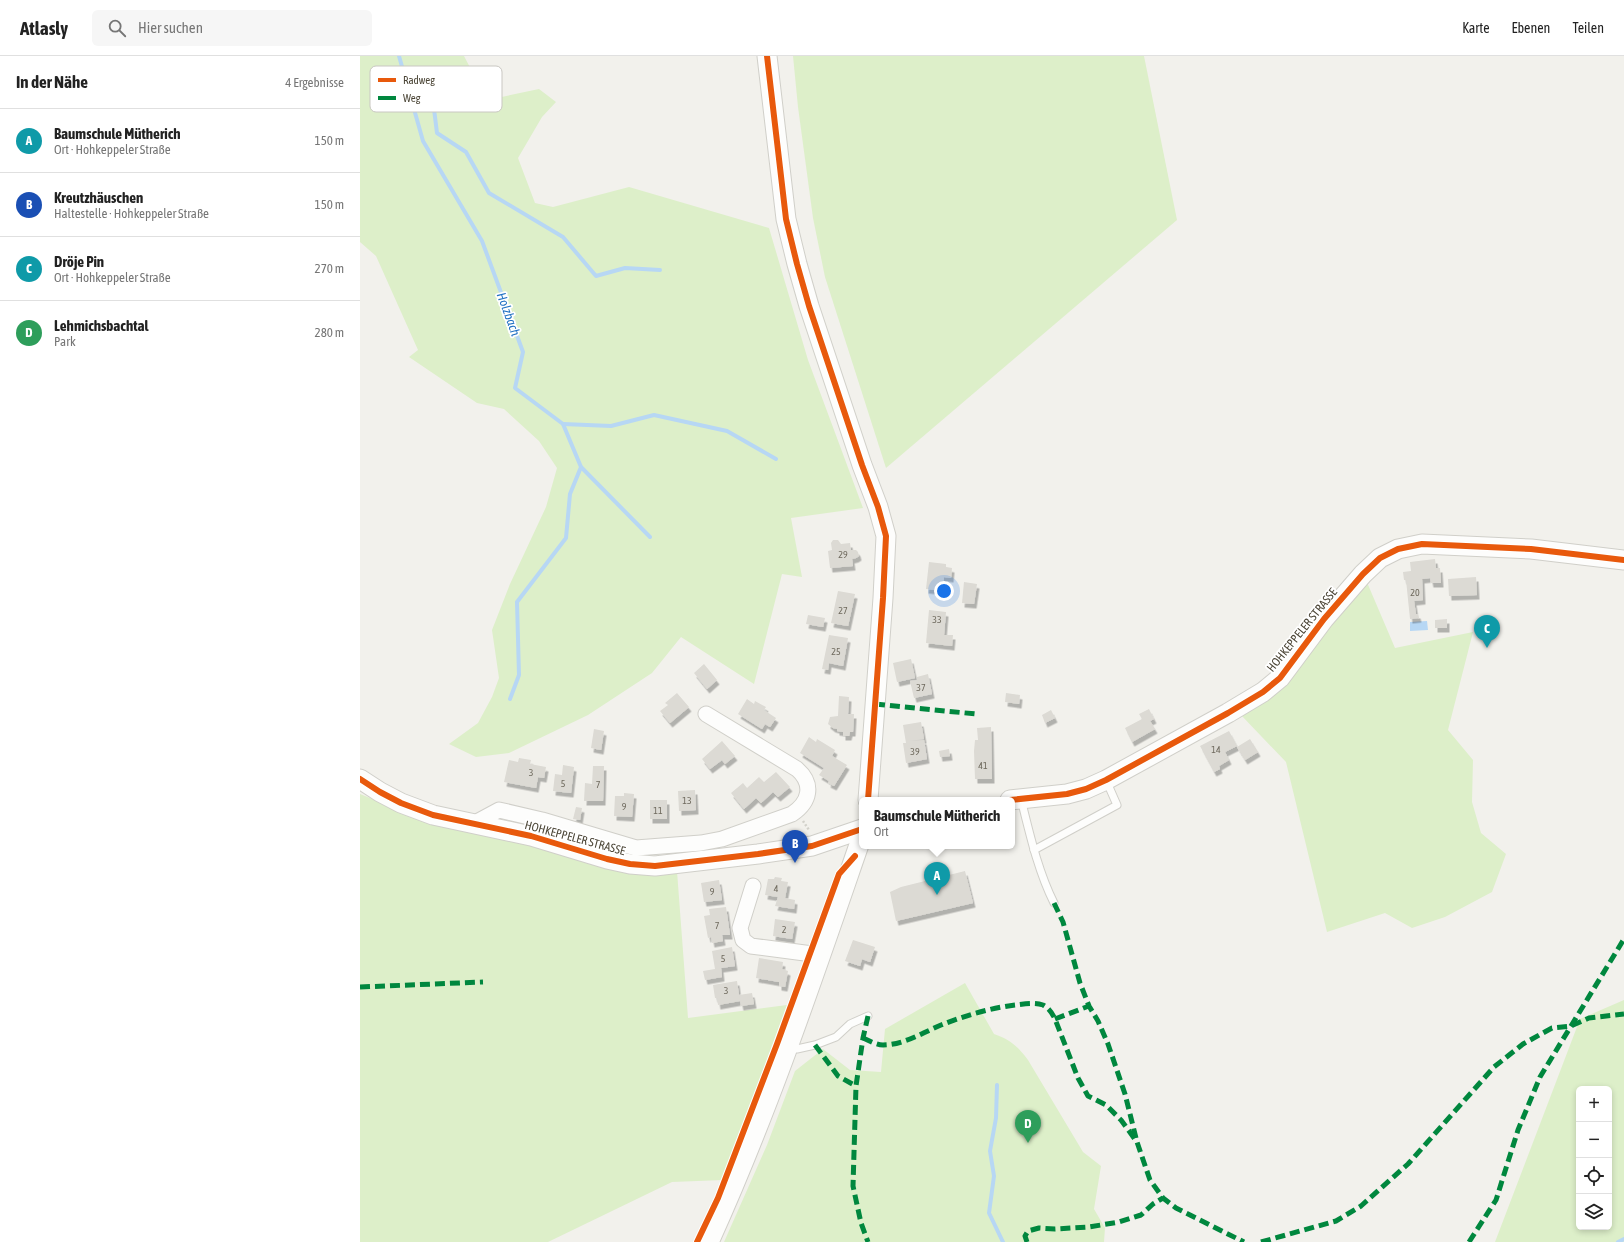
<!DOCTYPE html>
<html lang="de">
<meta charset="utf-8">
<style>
body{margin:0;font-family:"Asap Condensed",sans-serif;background:#f6f6f6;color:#222}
.controls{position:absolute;right:12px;bottom:12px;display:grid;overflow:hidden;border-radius:6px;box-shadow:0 2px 6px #0003}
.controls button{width:36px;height:36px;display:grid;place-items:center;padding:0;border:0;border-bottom:1px solid #e0e0e0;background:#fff;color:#222;font:20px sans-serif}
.you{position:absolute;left:584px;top:535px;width:14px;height:14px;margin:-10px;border:3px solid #fff;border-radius:50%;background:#1a73e8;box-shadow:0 0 0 6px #1a73e833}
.badge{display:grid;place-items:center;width:26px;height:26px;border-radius:50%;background:#d93025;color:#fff;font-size:13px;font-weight:700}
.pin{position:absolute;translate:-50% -33px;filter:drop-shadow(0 1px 2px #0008)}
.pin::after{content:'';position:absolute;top:21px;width:14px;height:12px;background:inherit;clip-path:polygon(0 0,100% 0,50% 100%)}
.popup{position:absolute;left:499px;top:741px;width:156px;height:52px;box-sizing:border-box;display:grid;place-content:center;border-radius:6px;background:#fff;filter:drop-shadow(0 1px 3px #0005);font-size:13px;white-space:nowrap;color:#767676}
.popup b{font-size:15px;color:#222}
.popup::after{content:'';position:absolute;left:50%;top:100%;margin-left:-8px;border:8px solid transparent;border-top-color:#fff}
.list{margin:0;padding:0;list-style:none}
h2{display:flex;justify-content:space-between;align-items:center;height:52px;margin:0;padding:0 16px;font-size:17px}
h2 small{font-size:13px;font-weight:400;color:#767676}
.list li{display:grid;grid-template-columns:26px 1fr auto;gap:12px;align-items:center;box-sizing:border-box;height:64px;padding:0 16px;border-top:1px solid #e0e0e0}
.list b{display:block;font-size:15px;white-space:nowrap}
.list p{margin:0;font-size:13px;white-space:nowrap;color:#767676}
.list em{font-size:13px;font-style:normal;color:#767676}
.icon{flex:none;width:22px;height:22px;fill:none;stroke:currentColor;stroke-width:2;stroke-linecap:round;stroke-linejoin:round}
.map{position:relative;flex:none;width:1264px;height:1186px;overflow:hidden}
header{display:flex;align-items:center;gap:24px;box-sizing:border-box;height:56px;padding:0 20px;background:#fff;border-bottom:1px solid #e0e0e0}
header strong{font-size:19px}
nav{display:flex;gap:22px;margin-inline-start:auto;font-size:14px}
.search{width:280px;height:36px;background:#f6f6f6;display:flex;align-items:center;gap:10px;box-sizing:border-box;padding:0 14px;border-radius:6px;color:#767676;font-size:15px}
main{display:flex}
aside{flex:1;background:#fff}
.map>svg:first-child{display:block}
.green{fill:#ddefc9;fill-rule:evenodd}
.water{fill:#b7d7f4}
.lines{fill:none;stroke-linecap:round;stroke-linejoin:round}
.stream{stroke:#b7d7f4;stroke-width:4}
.building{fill:#dcdad4;filter:url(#shadow)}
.service-casing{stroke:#d0cfc9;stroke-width:9}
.minor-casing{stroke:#d0cfc9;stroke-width:17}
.tertiary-casing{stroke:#d0cfc9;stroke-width:21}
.path{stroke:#d2d1ca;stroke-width:2.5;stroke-dasharray:2 2;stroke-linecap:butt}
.service{stroke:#fdfdfc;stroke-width:7}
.minor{stroke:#fdfdfc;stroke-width:15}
.tertiary{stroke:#fdfdfc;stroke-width:19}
.quiet{stroke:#00873e;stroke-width:5;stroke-dasharray:10 5;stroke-linecap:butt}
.cycleway-casing{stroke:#fff;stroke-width:8}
.cycleway{stroke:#e8590c;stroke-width:6}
.labels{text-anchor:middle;stroke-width:3.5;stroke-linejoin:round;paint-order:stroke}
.number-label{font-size:10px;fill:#6f6a5e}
.street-label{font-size:12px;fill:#4a4435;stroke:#fff}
.water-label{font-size:13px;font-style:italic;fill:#2171c3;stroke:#fff}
.key{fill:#fff;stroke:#c9c7c2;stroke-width:1}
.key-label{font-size:11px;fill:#4a4435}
</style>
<header>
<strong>Atlasly</strong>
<div class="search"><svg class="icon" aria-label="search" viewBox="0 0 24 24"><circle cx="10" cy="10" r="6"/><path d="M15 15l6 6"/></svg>Hier suchen</div>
<nav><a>Karte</a><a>Ebenen</a><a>Teilen</a></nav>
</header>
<main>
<aside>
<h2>In der Nähe<small>4 Ergebnisse</small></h2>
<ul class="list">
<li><span class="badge" style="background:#0f9aa8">A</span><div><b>Baumschule Mütherich</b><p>Ort · Hohkeppeler Straße</p></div><em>150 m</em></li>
<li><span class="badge" style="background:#1a4fb4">B</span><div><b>Kreutzhäuschen</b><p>Haltestelle · Hohkeppeler Straße</p></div><em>150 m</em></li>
<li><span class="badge" style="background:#0f9aa8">C</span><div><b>Dröje Pin</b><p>Ort · Hohkeppeler Straße</p></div><em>270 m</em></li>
<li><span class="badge" style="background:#2e9e5b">D</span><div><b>Lehmichsbachtal</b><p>Park</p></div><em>280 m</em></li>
</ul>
</aside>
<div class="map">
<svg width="1264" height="1186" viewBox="0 0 1264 1186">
<defs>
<filter id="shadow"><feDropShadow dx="2.5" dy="4.5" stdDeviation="0" flood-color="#0004"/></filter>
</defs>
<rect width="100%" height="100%" fill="#f2f1ec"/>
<!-- green -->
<g class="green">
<path d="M0 0H104L127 44 179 33 196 46 182 61 158 102 175 147 193 151 269 131 409 172 448 304 503 452 431 462 442 521 422 518 394 628 321 581 292 617 228 659 149 697 116 701 89 688 118 667 132 641 139 622 132 574 150 528 186 451 197 412 179 385 144 353 117 347 49 301 58 294 16 200 0 186Z"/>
<path d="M433 0H784L817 164 526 412 465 221 453 162 438 51Z"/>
<path d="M1006 524 1035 592 1113 576 1088 674 1113 704 1112 746 1121 777 1146 798 1132 836 1085 861 1052 872 1025 857 967 876 926 706 881 659Z"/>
<path d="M0 738 62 763 317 815 328 962 427 949 363 1124 312 1126 188 1186H0Z"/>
<path d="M605 927 634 978C651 984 657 990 668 1004L723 1096 741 1110 734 1153 745 1172 744 1186H364L407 1089 435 1015 463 993 490 1014 521 1016 525 973Z"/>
<path d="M1264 944V1186H1135L1220 963ZM1219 1033H1249V1171H1219Z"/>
</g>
<!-- water -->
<path class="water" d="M1067 565 1068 574 1050 575V566Z"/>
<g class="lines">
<!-- stream -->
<g class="stream">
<path d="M39 0 63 85 122 185 163 296 155 332 203 368 221 411 290 481"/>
<path d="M51 42 74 53 77 77 106 96 129 137 203 181 236 220 265 212 300 214"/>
<path d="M203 368 251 370 294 359 367 375 416 403"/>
<path d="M150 643 159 619 157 546 206 482 210 438 221 411"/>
<path d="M637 1029 636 1062 630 1095 634 1120 629 1157 643 1186"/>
<path d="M1258 1186 1264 1183"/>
</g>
</g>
<!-- building -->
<g class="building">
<path d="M473 484H478L481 488 490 487 491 494H496L498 496 499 500 496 502 492 503 493 510 470 512 468 495 472 494 471 487Z"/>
<path d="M1075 503 1076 512H1080L1081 527H1071L1070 522 1062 523 1063 544 1054 545 1056 558H1058L1059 562 1050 563 1046 524H1044L1043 516 1051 515 1050 506Z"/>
<path d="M569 506 586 508V511L592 512 591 522 584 521 583 535 566 533Z"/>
<path d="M1116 521 1117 539 1089 540 1088 523Z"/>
<path d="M604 526 617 528 614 548 602 547Z"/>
<path d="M478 535 495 538 488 570 471 567Z"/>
<path d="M569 554 586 556 584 579H593L592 590 566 587Z"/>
<path d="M448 559 465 562 463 571 446 568Z"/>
<path d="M1087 563V572H1075V564Z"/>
<path d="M469 579 488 582 483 610 469 607 468 614 462 613Z"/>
<path d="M551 603 555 622 537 626 533 607Z"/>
<path d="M344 608 357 624 347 633 334 617Z"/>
<path d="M568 618 572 638 554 642 550 625 557 624V621Z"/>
<path d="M317 637 329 651 310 667 300 655 308 649 305 647Z"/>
<path d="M646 637 660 639 659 648 645 646Z"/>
<path d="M479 640 489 641 488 658H494L493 676H490L489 680H483V676L477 675V673L473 672 468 668 470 661 478 660Z"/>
<path d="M387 643 394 648 395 645 406 651 404 654 416 662 410 671 405 668 402 673 378 658Z"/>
<path d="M789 653 794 663 790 665 795 673 772 686 765 672 782 663 779 658Z"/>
<path d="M691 654 695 662 685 667 682 659Z"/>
<path d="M561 666 564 683 550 685 564 684 567 703 546 707 543 687H546L543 669Z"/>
<path d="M631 671 632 723H615L614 695 615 684H618L617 672Z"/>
<path d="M234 673 244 675 241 694 231 692Z"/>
<path d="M869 675 877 690 865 696 869 704 859 710 860 713 854 716 840 690Z"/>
<path d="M449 681 456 686 457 683 475 694 472 700 487 709 474 730 468 727 469 725 459 719 464 712 440 697Z"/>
<path d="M890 683 898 696 885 704 877 691Z"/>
<path d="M362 685 375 700 365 708 362 704 350 713 342 703Z"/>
<path d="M589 693 590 700 580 701 579 695Z"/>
<path d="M159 702 171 704 170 708 186 711 184 722 178 721 176 732 144 726 149 704 158 706Z"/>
<path d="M203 709 214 711 211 737 193 735 195 718 202 719Z"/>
<path d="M233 710H244L243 745H224L225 727 232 728Z"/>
<path d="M416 716 430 731 418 741 413 736 401 747 396 742 384 753 371 737 383 727 387 732 399 721 404 726Z"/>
<path d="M335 734 336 754 319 755 318 735Z"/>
<path d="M264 737 274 738 272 761 254 760 255 740H264Z"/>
<rect x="290" y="744" width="17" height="19"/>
<path d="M216 751 222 752 220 764 213 763Z"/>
<path d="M605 815 613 847 536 865 530 836 541 831Z"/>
<path d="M415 821 422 822 421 825 428 826 425 842 435 844 434 853 415 850 418 841 405 839 408 823H414Z"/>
<path d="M359 824 362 844 344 846 341 827Z"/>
<path d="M366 851 370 879H362L363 885 352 887 351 881 348 882 344 860 350 859 349 853Z"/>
<path d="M415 863 435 866 432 883 413 880Z"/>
<path d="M493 884 515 891 510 906 502 903 500 910 485 905Z"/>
<path d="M372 891 375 910 361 912 362 921 345 924 343 915 355 913 352 895Z"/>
<path d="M399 902 423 906 422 913 428 915 425 931 419 930V926L396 922Z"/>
<path d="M377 925 379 939 392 937 394 948 381 950 380 945 358 949 357 942H355L353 929Z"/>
</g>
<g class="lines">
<defs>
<g id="service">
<path d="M661 743C670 779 678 815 694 847"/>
<path d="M674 794 757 749 746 724"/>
<path d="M429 990 437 993 455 989 476 981 490 968 508 960"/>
</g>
<g id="minor">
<path d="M113 768 139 754 182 764 276 792 341 787 362 783 432 758C450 746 454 728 437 713L346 658"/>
<path d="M393 830 380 872 383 884 391 890 460 899"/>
</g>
<g id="tertiary">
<path d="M407 0 426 163 437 208 449 250 502 409 518 451 526 480 523 542 508 744"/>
<path d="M0 723 20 736 41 747 73 759 171 780 247 803 270 808 295 810 398 798 452 790 502 773"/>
<path d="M650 744 707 738 726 733 746 724 868 657 903 636 920 622 964 563 1003 518 1020 502 1038 493 1062 488 1171 493 1264 504"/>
<path d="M349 1186C409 1054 455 916 502 780"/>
</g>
</defs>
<!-- service casing -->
<use href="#service" class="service-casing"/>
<!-- minor casing -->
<use href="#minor" class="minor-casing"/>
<!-- tertiary casing -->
<use href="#tertiary" class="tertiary-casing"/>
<!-- path -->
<path class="path" d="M443 765 449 774"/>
<!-- service -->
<use href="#service" class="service"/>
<!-- minor -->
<use href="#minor" class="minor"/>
<!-- tertiary -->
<use href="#tertiary" class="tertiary"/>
<!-- quiet -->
<g class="quiet">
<path d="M515 648 616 658"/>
<path d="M694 847 703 866 720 927 729 950 738 965 748 988 765 1038 776 1082"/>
<path d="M0 931 123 926"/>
<path d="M508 960 503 982 496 1030 493 1130 501 1167 508 1186"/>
<path d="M695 963 729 950"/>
<path d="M503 982C508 984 516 989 523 989 543 989 562 977 581 969 604 960 630 952 655 949 664 948 674 946 683 949 689 952 692 957 695 963L718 1022 728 1040 746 1049 761 1064 777 1086 790 1124 803 1142 816 1152 884 1186"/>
<path d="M455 989 478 1020 496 1030"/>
<path d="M667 1186 665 1180 668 1175 679 1172 695 1173 729 1171 759 1166 781 1159 793 1148 803 1142"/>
<path d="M901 1186 976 1165 1001 1150 1048 1108 1134 1011 1163 988 1192 972 1211 970 1229 962 1264 958"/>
<path d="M1109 1186 1136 1144 1158 1074 1180 1021 1264 883"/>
</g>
<defs>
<g id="cycleway">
<path d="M407 0 426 163 437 208 449 250 502 409 518 451 526 480 523 542 508 744"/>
<path d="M0 723 20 736 41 747 73 759 171 780 247 803 270 808 295 810 398 798 452 790 502 773"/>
<path d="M650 744 707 738 726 733 746 724 868 657 903 636 920 622 964 563 1003 518 1020 502 1038 493 1062 488 1171 493 1264 504"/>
<path d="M337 1186 358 1142 417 988 479 818 495 800"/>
</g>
</defs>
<!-- cycleway casing -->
<use href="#cycleway" class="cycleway-casing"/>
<!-- cycleway -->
<use href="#cycleway" class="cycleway"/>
</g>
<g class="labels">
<!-- number labels -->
<g class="number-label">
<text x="483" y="502">29</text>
<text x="1055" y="540">20</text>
<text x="483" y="558">27</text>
<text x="577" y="567">33</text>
<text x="476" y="599">25</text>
<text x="561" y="635">37</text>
<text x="856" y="697">14</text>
<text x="555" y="699">39</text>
<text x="623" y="713">41</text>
<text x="171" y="720">3</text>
<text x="203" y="731">5</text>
<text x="238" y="732">7</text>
<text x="327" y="748">13</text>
<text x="264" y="754">9</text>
<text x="298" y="758">11</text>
<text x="416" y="836">4</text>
<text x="352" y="839">9</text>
<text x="357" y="873">7</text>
<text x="424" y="877">2</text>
<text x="363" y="906">5</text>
<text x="366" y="938">3</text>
</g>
<!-- street labels -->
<g class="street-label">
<text transform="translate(942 574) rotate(-51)" y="4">HOHKEPPELER STRASSE</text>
<text transform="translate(215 782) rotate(15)" y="4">HOHKEPPELER STRASSE</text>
</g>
<!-- water labels -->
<g class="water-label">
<text transform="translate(149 258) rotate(70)" y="5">Holzbach</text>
</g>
</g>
<!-- legend -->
<rect x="10" y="10" width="132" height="46" rx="6" class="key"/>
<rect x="18" y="22" width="18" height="4" fill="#e8590c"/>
<rect x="18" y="40" width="18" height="4" fill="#00873e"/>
<g class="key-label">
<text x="43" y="28">Radweg</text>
<text x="43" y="46">Weg</text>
</g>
</svg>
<div class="controls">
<button>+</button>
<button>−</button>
<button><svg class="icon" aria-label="locate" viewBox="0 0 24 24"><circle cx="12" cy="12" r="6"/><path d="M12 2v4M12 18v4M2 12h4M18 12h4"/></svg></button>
<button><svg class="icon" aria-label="layers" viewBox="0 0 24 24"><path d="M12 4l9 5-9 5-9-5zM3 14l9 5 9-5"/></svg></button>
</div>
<div class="you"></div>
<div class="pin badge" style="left:577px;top:839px;background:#0f9aa8">A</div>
<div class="popup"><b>Baumschule Mütherich</b>Ort</div>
<div class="pin badge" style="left:435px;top:807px;background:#1a4fb4">B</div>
<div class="pin badge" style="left:1127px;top:592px;background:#0f9aa8">C</div>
<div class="pin badge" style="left:668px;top:1087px;background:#2e9e5b">D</div>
</div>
</main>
